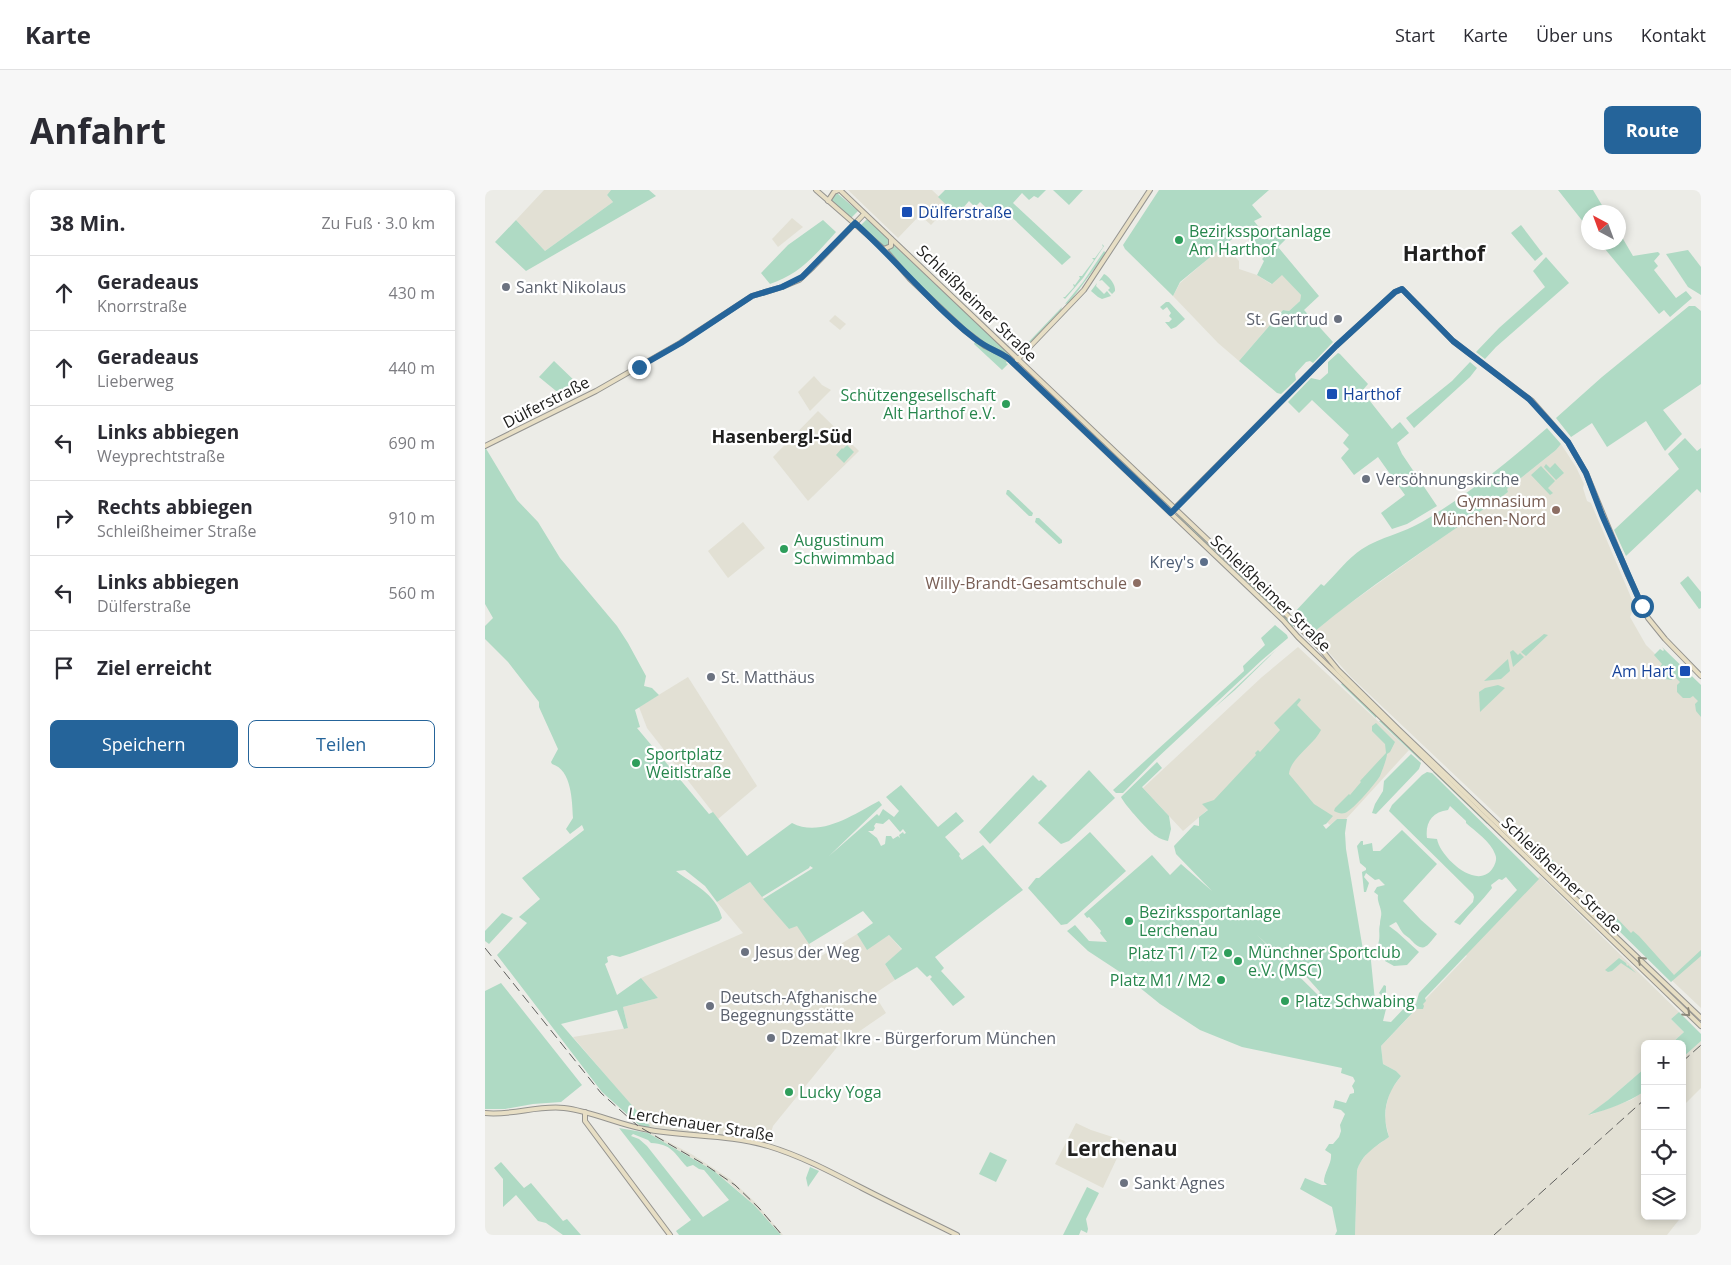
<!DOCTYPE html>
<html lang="de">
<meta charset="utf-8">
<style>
body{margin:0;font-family:"Open Sans",sans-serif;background:#f7f7f7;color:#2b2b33}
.controls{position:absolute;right:15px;bottom:15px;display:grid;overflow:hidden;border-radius:8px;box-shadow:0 2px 8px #0003}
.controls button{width:45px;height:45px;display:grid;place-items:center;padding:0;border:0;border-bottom:1px solid #e1e1e2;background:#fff;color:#2b2b33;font:25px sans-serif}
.compass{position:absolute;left:1096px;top:15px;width:45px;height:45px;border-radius:50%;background:#fff;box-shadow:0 2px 8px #0003;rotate:319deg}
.stop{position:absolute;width:15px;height:15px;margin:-11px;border:4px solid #25649a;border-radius:50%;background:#fff}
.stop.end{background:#25649a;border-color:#fff;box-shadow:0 1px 5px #0008}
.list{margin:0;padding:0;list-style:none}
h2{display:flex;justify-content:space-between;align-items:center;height:65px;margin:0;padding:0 20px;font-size:21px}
h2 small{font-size:16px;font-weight:400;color:#7c7c81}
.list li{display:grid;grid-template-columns:32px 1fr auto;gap:15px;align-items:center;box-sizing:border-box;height:75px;padding:0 20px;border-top:1px solid #e1e1e2}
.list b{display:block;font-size:19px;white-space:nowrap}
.list p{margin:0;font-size:16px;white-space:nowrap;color:#7c7c81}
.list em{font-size:16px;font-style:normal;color:#7c7c81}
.actions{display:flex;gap:10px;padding:15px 20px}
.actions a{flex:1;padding:11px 0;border:1px solid #25649a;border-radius:8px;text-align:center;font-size:18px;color:#25649a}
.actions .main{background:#25649a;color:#fff}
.icon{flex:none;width:28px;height:28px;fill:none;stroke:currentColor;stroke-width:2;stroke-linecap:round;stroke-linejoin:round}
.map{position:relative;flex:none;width:1216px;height:1045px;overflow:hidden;border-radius:8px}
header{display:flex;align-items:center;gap:30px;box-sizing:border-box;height:70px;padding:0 25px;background:#fff;border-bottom:1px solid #e1e1e2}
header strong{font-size:24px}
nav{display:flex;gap:28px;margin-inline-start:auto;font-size:18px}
.intro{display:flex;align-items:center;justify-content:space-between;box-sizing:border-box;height:120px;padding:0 30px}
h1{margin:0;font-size:35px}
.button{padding:12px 22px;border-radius:8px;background:#25649a;color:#fff;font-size:18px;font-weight:700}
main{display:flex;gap:30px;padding:0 30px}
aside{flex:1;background:#fff;border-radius:8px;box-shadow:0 2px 8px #0003}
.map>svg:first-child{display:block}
.built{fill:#e2e0d4}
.green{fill:#afdac4;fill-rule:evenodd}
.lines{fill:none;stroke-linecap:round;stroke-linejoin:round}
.secondary-casing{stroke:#959490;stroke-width:6}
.secondary{stroke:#e7dec4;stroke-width:4}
.rail{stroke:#5f5f5d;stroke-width:1;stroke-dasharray:10 5;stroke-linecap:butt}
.oneway{stroke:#8d887a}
.route{stroke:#25649a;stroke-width:6}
.transit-dot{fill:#1a4fb4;stroke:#fff;stroke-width:2}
.leisure-dot{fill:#2e9e5b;stroke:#fff;stroke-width:2}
.worship-dot{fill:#6b7280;stroke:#fff;stroke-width:2}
.education-dot{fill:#8d6e63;stroke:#fff;stroke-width:2}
.service-dot{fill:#5c6f8a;stroke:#fff;stroke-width:2}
.labels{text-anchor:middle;stroke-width:4.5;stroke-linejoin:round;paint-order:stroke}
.transit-label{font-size:16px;fill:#164399;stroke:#fff;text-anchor:start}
.leisure-label{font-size:16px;fill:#27864d;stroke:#fff;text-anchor:start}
.worship-label{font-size:16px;fill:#5b616d;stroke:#fff;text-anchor:start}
.street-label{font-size:16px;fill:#20201f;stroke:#fff}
.education-label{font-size:16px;fill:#785e54;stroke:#fff;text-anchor:end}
.service-label{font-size:16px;fill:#4e5e75;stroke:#fff;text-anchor:end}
.neighbourhood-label{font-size:18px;font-weight:bold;fill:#20201f;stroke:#fff}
.district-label{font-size:21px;font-weight:bold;fill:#20201f;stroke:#fff}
</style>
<header>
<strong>Karte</strong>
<nav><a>Start</a><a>Karte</a><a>Über uns</a><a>Kontakt</a></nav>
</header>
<div class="intro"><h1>Anfahrt</h1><a class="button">Route</a></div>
<main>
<aside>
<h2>38 Min.<small>Zu Fuß · 3.0 km</small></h2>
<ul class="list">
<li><svg class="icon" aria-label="ahead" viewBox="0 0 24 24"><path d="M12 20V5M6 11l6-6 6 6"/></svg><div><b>Geradeaus</b><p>Knorrstraße</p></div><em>430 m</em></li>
<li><svg class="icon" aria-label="ahead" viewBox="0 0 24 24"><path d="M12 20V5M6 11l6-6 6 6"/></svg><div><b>Geradeaus</b><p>Lieberweg</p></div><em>440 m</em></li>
<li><svg class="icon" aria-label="left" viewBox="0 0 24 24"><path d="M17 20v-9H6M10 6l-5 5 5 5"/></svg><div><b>Links abbiegen</b><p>Weyprechtstraße</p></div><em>690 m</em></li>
<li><svg class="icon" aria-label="right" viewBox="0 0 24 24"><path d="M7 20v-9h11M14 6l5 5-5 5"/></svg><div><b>Rechts abbiegen</b><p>Schleißheimer Straße</p></div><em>910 m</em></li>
<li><svg class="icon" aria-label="left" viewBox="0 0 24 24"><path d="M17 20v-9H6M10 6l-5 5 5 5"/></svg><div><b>Links abbiegen</b><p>Dülferstraße</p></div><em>560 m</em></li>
<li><svg class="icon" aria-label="arrive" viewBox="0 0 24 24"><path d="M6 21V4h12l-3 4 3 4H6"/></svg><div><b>Ziel erreicht</b></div></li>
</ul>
<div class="actions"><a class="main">Speichern</a><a>Teilen</a></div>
</aside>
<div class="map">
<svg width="1216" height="1045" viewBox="0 0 1216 1045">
<rect width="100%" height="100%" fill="#ecece7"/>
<!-- built -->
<g class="built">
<path d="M59 0H126L122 5 128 12 60 61 31 30Z"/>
<path d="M363 0H447L464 16 446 35 435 25 413 48Z"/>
<path d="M307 28 318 37 293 57 287 49Z"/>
<path d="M739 55 754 71V79L772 85 786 94 797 84 816 105 815 111 804 121 798 120 754 171 733 153 688 106 695 93Z"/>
<path d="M350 125 361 134 355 140 344 131Z"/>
<path d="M329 186 337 195 346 200 325 221 313 202Z"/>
<path d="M333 221 374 261 323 311 288 267Z"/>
<path d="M1076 254 1091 277 1099 294 1098 298 1102 311 1106 313 1151 419 1147 422 1145 427 1161 455 1216 509V818L866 487 828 445 829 442 853 422 955 349 1023 302 1021 300 1071 260Z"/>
<path d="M258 332 280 358 243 388 223 361Z"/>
<path d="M813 457 924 560 861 629H852L845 635 773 566 727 616 698 641 658 598 777 487Z"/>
<path d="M203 487 272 596 233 629 162 538 154 517Z"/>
<path d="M1055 686 1194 822 1186 829 1199 842 1186 854H1160V878L1123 910 1105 925 1146 910 1160 901V953L1158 955 1160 963V1026H1197L1182 1045H870L872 981 874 974 884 961 904 947 900 930 901 917 905 901 916 886 911 881 898 874 896 856 982 766 980 764Z"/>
<path d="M265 692 304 739 312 735 333 768 372 744 382 759 404 745 417 760 400 774 410 790 389 804 401 823 353 856 288 936 282 956 254 950 161 940 208 965 245 989 271 1013 298 1045H296L269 1015 243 992 207 968 163 943 160 939 164 936 88 847 143 838 138 817 173 808 156 788 258 743 232 712Z"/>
<path d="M1216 851V898L1197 917V868Z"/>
<path d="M591 933 606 940 640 951 618 998 570 974Z"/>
</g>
<!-- green -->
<g class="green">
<path d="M126 0H164L171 6 41 81 10 52 31 30 60 61 128 12 122 5Z"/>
<path d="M460 0H561L553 8 549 6 544 10 537 3 528 13 586 67 577 75 514 15 507 23 495 12 490 17 484 11 472 25 453 7Z"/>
<path d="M568 0H598L584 15Z"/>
<path d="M674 0H784L767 15 777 27 769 31 784 50 800 37 806 44 793 57 834 106 819 120 848 152 828 173 825 171 821 172 810 184 811 190 796 204 792 203 754 171 798 120 804 121 815 111 816 105 797 85 787 94 772 85 779 71 777 69 781 65 759 45 755 48 752 45 695 92 688 106 640 59 638 55Z"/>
<path d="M1073 0H1108L1121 22H1104L1103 38Z"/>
<path d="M352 3 373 21 366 28 347 12 346 8Z"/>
<path d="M382 29 403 49 404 56 400 57 397 55 375 36Z"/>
<path d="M338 30 351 42C330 65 315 84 285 94L276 83 303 55Z"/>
<path d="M1036 35 1058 64 1050 71 1026 43Z"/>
<path d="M1134 42 1148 66 1173 62 1175 64 1169 71 1173 76 1169 80 1191 108 1201 101 1207 108 1185 127 1179 120 1174 124 1115 53 1134 52Z"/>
<path d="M408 54 526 166 525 167 513 159 500 154 484 142 420 83 403 61Z"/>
<path d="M617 54 619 56 598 88 580 109 578 107H580L589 97 588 94 590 95 595 88 594 86H597L609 70 607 68H610L618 57Z"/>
<path d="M1203 60 1216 77V105L1203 97 1181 64Z"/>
<path d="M619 61 621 63 584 113 580 114 598 92Z"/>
<path d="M1061 67 1084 93 1011 157 1000 169 991 162 1014 138 1060 97 1048 81Z"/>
<path d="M619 84C624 86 631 95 630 101L627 104 623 100 625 98 617 90 614 91Z"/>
<path d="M612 93 611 96 619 104 622 101 626 106 617 109 613 107 606 101Z"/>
<path d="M681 112H684L700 129 691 137 686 139 680 132H684L687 129 684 126 686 123 682 117 678 120 675 117Z"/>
<path d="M1204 116H1210L1216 121V194L1178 220 1197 244 1180 261 1161 231 1122 257 1107 233 1086 247 1071 228 1117 187Z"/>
<path d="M577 117 576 120 536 162 535 161Z"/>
<path d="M490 152 522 171 521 173 523 174 517 180 489 154Z"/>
<path d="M853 163 855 164 883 194 877 201 907 239 915 232 924 243 912 253 917 264 952 316 922 334 907 339 896 323 920 305 893 267 869 285 856 268 864 259 858 253 864 245 827 210 814 223 803 212 826 188 835 190 843 183V172Z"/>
<path d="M69 171 94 195 90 199 86 195 76 205 54 187Z"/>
<path d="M985 172 992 178 985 187 929 238 921 228 967 191Z"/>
<path d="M592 232 605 241 683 315 662 298Z"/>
<path d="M1062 238 1076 254 1071 260 1022 299 1023 302 1019 305C955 350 889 392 829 442L828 445 808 424 836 394 839 396C851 384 863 368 877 359 896 347 918 343 937 332 981 306 1023 272 1062 238Z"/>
<path d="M1200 248 1212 261 1216 258V303L1212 299 1141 366 1129 340 1194 279 1183 264Z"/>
<path d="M362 255 369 262 359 273 351 265 357 258 358 259Z"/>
<path d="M0 257 32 310 53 332 75 368 132 436 143 453 161 486 159 496 167 498 174 505 150 520 155 537 152 538 224 624 228 622 262 666 307 633C336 648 369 624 394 611L397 615 344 666 392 624 394 626 398 619 409 627 414 621 401 607 416 595 453 637 471 622 479 631 460 647 475 664 474 666 477 670 498 655 538 700 450 767 459 778 456 781 480 807 468 816 445 789 447 787 445 785 442 787 432 777 410 790 400 774 417 759 404 745 382 760 372 744 388 733 378 721 324 754 312 736 304 739 278 709 328 678 325 676 324 678 277 707 265 692 232 712 220 696 200 680 191 681C207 694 231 703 237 728L234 731 147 763 135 767 127 765 122 767 123 772 120 774 132 805 156 788 173 808 138 817 143 838 139 839 132 820 76 834 165 936 160 939 153 934 117 902 12 765 42 733 34 727 55 709 37 688 99 640 97 635 85 644 81 639 88 628C87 611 87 580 67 574L66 572 73 559 54 517V512L23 472 0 449V436L8 428 0 414ZM404 629 415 642 418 639 421 643 419 644 418 642 414 645 415 648 413 646 408 649 406 646H401L400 654 396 656 392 648 383 641H388L390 638 389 636 391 633 398 634Z"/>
<path d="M1070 273 1079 283 1071 290 1059 277 1061 274 1065 278Z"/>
<path d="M1056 276 1070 291 1063 298 1068 303 1065 305 1046 285Z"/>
<path d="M522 300H524L548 323 547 326H544L521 304Z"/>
<path d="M693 325 746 376 745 377 691 326Z"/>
<path d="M551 328H554L577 350V353L574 354 550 332Z"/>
<path d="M747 376 809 435 807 438 746 378Z"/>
<path d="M1203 386 1216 402V418L1214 419 1195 393Z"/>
<path d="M790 435 802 445 803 448 777 470 670 570 638 603H631L628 600 759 481 758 476 780 455 776 448Z"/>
<path d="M1059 444 1063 445 1041 466 1036 462C1043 455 1051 451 1059 444Z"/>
<path d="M1177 457 1216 495V527L1211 521 1210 514 1213 511 1208 506 1205 508H1198L1192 502V495L1195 492 1190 487 1187 490 1180 489 1175 484V477L1177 474 1169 465 1175 459 1178 461 1179 460Z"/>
<path d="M791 460 750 500 729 518 782 468Z"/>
<path d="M1028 460 1033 465 1035 463 1039 467 1028 477 1025 462Z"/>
<path d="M1023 469 1025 481 1016 489 999 491Z"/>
<path d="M858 493 892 524 891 528 856 494Z"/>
<path d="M1013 495 1020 498 995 522 994 502 1000 498Z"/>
<path d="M814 508 816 510 812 515 836 540C829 555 805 568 804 584L829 614 848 626 841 634 838 635 841 639 852 629H862L860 643 861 659 878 760 885 761 890 811 894 806 897 808 898 807 894 803 899 795 901 796V819L898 831 906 832 924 813 931 814 934 803 1032 700 1021 687 1017 690 1014 689 1006 695 1007 698C997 711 985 722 975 735L969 732 988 712 989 707 988 704 904 621 907 615 937 585 942 582 947 583 1054 689 940 808 941 811 938 814 939 816 938 819H931L896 856 898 874 911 881 916 886C901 904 896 924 904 947 891 956 876 965 872 981L870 1045H850L852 1041 847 1017 815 999 820 988 837 995H842L839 992C839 982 847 974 846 964L840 960 844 954H848L854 947 856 941 855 935 860 924 856 920 848 918 850 910 861 913 865 904 869 903V900L867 896 870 891 868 887 856 883 857 878 757 857 715 840 675 814 638 784 603 761 582 741 590 735 604 751 622 752 615 743 616 741 604 727 602 728 599 724 667 665 685 685 696 674 727 701 691 664 689 656 709 635 714 636V627L723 620 717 614 729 610 771 565 770 563 773 560 775 562 795 540 789 533ZM965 616 981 631V633C990 641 1006 652 1010 664 1012 668 1011 672 1009 676 994 704 955 667 952 649L942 648C940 633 947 622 963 620ZM772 745 785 757 795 763 805 775 818 783 835 802 833 805Z"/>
<path d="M898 530 935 566 936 571 894 531Z"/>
<path d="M891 533 910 552 905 562 902 564C902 568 897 581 895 586 891 593 868 620 860 623 856 624 853 623 849 621L850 618 864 604 865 605 876 592 875 591 901 563 900 554 887 541V536Z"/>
<path d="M926 564 936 573 934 579 891 624 887 623 890 614 898 601 899 591Z"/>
<path d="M672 572 677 578 657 597 684 626 686 639 683 651C679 650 675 649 671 646 665 643 639 614 636 607Z"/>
<path d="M604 580 630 608 584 651 576 654 553 633Z"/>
<path d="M948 582H951L1003 633 1002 634Z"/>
<path d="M548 585 554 591 556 590 562 596 505 654 494 642Z"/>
<path d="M917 640 952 674 918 711 936 730 952 744C942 756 939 764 926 750 925 748 922 747 920 745 916 742 914 736 911 732L904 736 912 742 934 762 922 775 909 776 900 771 897 760 893 755C896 745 893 742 895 734 895 729 897 726 896 721 895 715 892 711 893 705L889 702 892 697 900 695 894 689 890 690 881 683 879 687 884 693 881 702H879L877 682 881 680V678L875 673 872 656 876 651H878V655L887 653 888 661H895Z"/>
<path d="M605 642 641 681 590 727 582 734 576 735 543 698 551 688H554Z"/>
<path d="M1039 643 1083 685 1084 691 1082 693 1030 644Z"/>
<path d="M17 723 28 728 4 754 0 751V741Z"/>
<path d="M1129 725 1146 743 1148 741 1154 746 1189 785 1216 760V766L1186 792 1125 732 1124 730Z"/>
<path d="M1134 768 1141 773 1142 776 1143 775 1151 783 1136 773 1127 781 1123 782 1120 780Z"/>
<path d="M16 793 97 895 76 912 48 914 20 919H0V801Z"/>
<path d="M1194 822 1216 844V851L1197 868V854H1186L1199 842 1186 829Z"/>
<path d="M1160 878V901C1142 913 1124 919 1103 925L1123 910Z"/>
<path d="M134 938 163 943 229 981 269 1015 296 1045H194L191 1041 206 1030ZM148 944 163 950 166 953C187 954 189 963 202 977L208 975 214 979 219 980 244 1010 218 1027 162 956 154 949 146 946Z"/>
<path d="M505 962 522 970 511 992 494 984Z"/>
<path d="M16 972 39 998 46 993 78 1031 82 1029 96 1045H78L61 1033 53 1031 31 1005 18 1017V989L9 978Z"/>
<path d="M325 977 334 981 323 997 321 988Z"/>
<path d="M602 997 614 1003 601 1029 603 1039 602 1043 596 1040 594 1045H578Z"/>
</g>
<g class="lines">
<defs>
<g id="secondary">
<path d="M331 0 401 61 425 89 479 140 500 156 517 164 526 171 798 430 813 447 1216 836"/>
<path d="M355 0 803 426 836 459 853 480 913 539 1216 828"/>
<path d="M343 11 349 2 354 0"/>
<path d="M399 59 406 56V49"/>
<path d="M532 170 599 100 665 0"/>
<path d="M0 256 111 201 195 153 267 106 297 97 314 90 328 77 379 24"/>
<path d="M689 319 851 156 910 102 917 99 968 151 1047 211 1083 252 1101 283 1143 385 1163 428 1180 449 1216 486"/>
<path d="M100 922V931L185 1045"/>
<path d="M0 923C27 926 52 915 79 918 106 921 132 934 159 939 200 947 243 944 283 956 316 966 346 982 377 998 408 1014 440 1029 472 1045"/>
</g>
</defs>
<!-- secondary casing -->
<use href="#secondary" class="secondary-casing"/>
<!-- secondary -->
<use href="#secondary" class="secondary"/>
<!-- rail -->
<g class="rail">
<path d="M0 758 116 903 153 936 222 976 250 995 274 1018 297 1045"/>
<path d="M1197 872 1216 855"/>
<path d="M1009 1045 1160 909"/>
</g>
</g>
<!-- one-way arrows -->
<defs><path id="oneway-chevron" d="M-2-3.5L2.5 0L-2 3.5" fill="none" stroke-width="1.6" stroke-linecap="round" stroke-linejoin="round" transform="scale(1.25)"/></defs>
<g class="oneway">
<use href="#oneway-chevron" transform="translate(1156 770) rotate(-136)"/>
<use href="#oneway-chevron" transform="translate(1202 823) rotate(44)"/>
</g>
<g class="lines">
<!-- route -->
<path class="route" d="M154 177 196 153 267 106 297 97 317 87 370 33C411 70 446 114 489 148 500 157 512 161 523 168L686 323 851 156 910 102 917 99 968 151 1044 209 1083 252 1101 283 1117 325 1157 416"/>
</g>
<!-- markers -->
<g class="transit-dot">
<rect x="416" y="16" width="12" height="12" rx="2.5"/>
<rect x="841" y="198" width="12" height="12" rx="2.5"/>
<rect x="1194" y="475" width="12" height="12" rx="2.5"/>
</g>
<g class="leisure-dot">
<circle cx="694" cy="50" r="5"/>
<circle cx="521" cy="214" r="5"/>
<circle cx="299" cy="359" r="5"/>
<circle cx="151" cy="573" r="5"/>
<circle cx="644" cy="731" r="5"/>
<circle cx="743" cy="763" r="5"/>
<circle cx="753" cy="771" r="5"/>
<circle cx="736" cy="790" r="5"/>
<circle cx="800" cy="811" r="5"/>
<circle cx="304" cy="902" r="5"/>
</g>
<g class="worship-dot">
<circle cx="21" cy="97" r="5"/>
<circle cx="853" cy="129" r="5"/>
<circle cx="881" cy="289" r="5"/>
<circle cx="226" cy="487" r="5"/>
<circle cx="260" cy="762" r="5"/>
<circle cx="225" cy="816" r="5"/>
<circle cx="286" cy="848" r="5"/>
<circle cx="639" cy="993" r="5"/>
</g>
<g class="education-dot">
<circle cx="1071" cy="320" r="5"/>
<circle cx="652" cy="393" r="5"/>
</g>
<circle class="service-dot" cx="719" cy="372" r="5"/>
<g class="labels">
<!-- transit labels -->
<g class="transit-label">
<text x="433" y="28">Dülferstraße</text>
<text x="858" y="210">Harthof</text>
<text x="1189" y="487" text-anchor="end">Am Hart</text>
</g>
<!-- leisure labels -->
<g class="leisure-label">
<text x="704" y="47">Bezirkssportanlage<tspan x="704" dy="18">Am Harthof</tspan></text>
<text x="511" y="211" text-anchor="end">Schützengesellschaft<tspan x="511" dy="18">Alt Harthof e.V.</tspan></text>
<text x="309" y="356">Augustinum<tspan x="309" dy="18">Schwimmbad</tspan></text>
<text x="161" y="570">Sportplatz<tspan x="161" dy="18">Weitlstraße</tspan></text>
<text x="654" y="728">Bezirkssportanlage<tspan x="654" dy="18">Lerchenau</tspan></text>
<text x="763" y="768">Münchner Sportclub<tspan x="763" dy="18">e.V. (MSC)</tspan></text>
<text x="733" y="769" text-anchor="end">Platz T1 / T2</text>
<text x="726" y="796" text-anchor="end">Platz M1 / M2</text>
<text x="810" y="817">Platz Schwabing</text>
<text x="314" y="908">Lucky Yoga</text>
</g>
<!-- worship labels -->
<g class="worship-label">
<text x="31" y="103">Sankt Nikolaus</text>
<text x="843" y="135" text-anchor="end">St. Gertrud</text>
<text x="891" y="295">Versöhnungskirche</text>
<text x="236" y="493">St. Matthäus</text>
<text x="270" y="768">Jesus der Weg</text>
<text x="235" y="813">Deutsch-Afghanische<tspan x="235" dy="18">Begegnungsstätte</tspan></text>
<text x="296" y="854">Dzemat Ikre - Bürgerforum München</text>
<text x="649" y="999">Sankt Agnes</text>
</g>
<!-- street labels -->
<g class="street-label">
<text transform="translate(492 113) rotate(44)" y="6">Schleißheimer Straße</text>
<text transform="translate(61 212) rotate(-27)" y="6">Dülferstraße</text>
<text transform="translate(786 403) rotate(44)" y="6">Schleißheimer Straße</text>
<text transform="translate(1077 685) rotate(44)" y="6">Schleißheimer Straße</text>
<text transform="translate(216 934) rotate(9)" y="6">Lerchenauer Straße</text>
</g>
<!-- education labels -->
<g class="education-label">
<text x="1061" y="317">Gymnasium<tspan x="1061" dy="18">München-Nord</tspan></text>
<text x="642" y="399">Willy-Brandt-Gesamtschule</text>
</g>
<!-- service labels -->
<g class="service-label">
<text x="709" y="378">Krey's</text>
</g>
<!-- neighbourhood labels -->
<g class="neighbourhood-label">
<text x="297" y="253">Hasenbergl-Süd</text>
</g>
<!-- district labels -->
<g class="district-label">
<text x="959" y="71">Harthof</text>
<text x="637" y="966">Lerchenau</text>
</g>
</g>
</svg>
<div class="controls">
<button>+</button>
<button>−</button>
<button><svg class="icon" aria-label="locate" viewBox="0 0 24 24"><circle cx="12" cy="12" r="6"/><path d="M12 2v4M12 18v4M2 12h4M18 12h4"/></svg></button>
<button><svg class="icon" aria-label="layers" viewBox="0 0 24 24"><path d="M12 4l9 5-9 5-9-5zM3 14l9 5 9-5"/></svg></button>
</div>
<svg class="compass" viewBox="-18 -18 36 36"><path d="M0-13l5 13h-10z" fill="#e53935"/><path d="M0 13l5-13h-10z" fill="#7c7c81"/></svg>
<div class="stop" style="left:1157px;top:416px"></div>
<div class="stop end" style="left:154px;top:177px"></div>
</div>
</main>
